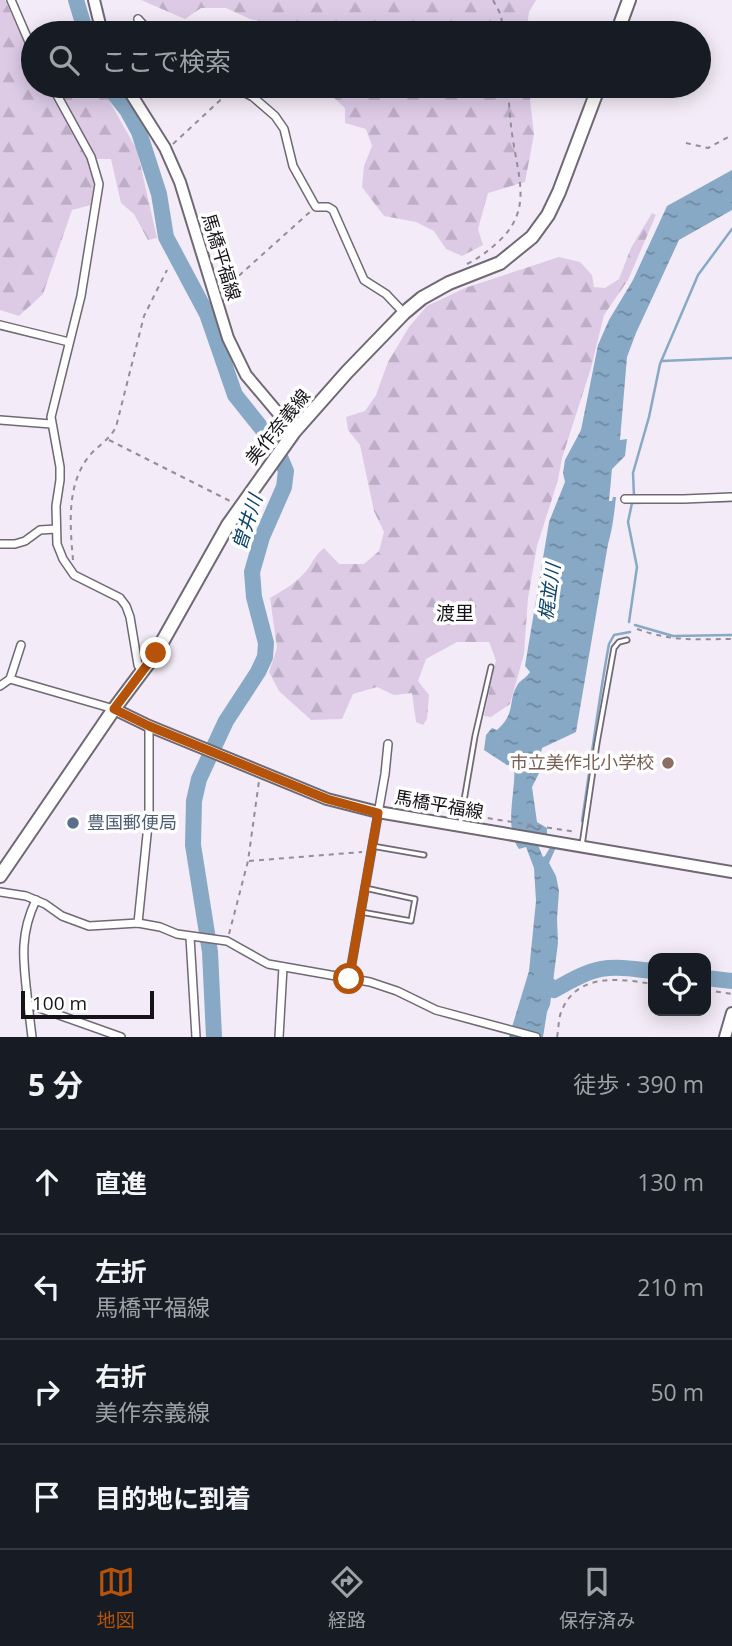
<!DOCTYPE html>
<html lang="ja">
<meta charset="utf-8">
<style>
body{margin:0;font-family:"Open Sans","Noto Sans JP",sans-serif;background:#242831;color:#f1f3f6}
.controls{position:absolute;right:21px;bottom:21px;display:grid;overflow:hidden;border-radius:14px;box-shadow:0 4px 18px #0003}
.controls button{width:63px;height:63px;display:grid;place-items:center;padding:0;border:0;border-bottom:2px solid #363941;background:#171b24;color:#f1f3f6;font:35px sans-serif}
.scale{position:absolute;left:21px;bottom:18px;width:133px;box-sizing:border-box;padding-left:7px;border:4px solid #171419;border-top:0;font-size:19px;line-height:24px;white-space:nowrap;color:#171419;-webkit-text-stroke:5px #fff;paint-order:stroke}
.stop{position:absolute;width:21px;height:21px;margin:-16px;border:5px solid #b45309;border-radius:50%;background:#fff}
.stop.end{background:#b45309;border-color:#fff;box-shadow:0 2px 7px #0008}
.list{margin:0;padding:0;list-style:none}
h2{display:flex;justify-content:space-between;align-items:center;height:91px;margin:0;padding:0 28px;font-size:30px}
h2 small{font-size:23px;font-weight:400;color:#9ea1a6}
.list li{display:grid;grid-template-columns:46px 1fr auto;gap:21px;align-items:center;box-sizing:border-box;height:105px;padding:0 28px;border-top:2px solid #363941}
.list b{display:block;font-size:26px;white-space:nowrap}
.list p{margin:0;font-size:23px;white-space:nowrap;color:#9ea1a6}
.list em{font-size:23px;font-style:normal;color:#9ea1a6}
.icon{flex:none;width:38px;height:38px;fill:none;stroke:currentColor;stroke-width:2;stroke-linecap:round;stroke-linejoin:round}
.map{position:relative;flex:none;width:732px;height:1037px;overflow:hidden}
.search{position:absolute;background:#171b24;box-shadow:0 4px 18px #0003;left:21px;right:21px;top:21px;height:77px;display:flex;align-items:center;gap:18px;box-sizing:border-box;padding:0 24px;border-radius:38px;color:#9ea1a6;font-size:26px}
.sheet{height:511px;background:#171b24}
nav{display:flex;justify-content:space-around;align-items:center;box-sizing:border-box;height:98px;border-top:2px solid #363941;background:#171b24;font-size:19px;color:#9ea1a6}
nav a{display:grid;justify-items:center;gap:4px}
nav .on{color:#b45309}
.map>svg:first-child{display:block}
.forest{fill:url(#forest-firs)}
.water{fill:url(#water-ripples)}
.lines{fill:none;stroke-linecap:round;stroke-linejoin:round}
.stream{stroke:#88a9c5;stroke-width:2.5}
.river{stroke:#88a9c5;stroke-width:16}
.lane-casing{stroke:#706974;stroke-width:7}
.street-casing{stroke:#706974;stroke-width:10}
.secondary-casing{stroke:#706974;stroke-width:14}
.primary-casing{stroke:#706974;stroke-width:16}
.path{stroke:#938e97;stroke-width:2;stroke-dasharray:5 5;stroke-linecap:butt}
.lane{stroke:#fff;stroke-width:3.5}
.street{stroke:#fff;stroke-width:7}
.secondary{stroke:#fff;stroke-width:10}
.primary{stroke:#fff;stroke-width:12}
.route{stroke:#b45309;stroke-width:9}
.education-dot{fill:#8d6e63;stroke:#fff;stroke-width:2.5}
.service-dot{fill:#5c6f8a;stroke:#fff;stroke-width:2.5}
.labels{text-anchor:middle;stroke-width:7;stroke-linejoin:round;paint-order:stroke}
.street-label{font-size:18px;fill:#171419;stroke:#fff}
.education-label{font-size:18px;fill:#785e54;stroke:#fff;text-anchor:end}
.service-label{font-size:18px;fill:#4e5e75;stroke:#fff;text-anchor:start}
.water-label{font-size:19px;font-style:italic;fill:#0c446a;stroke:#fff}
.neighbourhood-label{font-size:19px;fill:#171419;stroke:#fff}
</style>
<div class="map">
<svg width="732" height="1037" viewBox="0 0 732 1037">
<defs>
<pattern id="forest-firs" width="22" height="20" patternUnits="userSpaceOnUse" patternTransform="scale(1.75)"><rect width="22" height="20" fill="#ddcbe6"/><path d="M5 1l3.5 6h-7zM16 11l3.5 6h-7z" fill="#bdadc5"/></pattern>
<pattern id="water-ripples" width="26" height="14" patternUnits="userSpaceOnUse" patternTransform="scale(1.75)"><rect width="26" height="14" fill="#88a9c5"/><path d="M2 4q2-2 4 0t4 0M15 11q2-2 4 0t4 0" fill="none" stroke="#6e889f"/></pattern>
</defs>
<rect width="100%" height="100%" fill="#f3ebf7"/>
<!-- forest -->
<g class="forest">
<path d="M0 0H5L33 61V86H101L137 150 157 238 148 240 134 214 121 203 111 159H95L90 164 94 185 91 205 72 210 43 294 19 316 0 310Z"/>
<path d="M141 0H536L529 12 526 33H303L286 26 250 19 226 8H201L185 19Z"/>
<path d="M319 86H532L530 100 534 134 525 182 488 193 478 229 483 245 462 256 446 249 434 231 416 222 384 216 362 187 364 166 372 146 366 129 345 123V108L333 97 317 92Z"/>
<path d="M652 213 656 215 628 280 604 315 591 368 562 458 558 480 537 546 528 598 524 654 510 704 491 717 484 716 496 660 489 642H457L426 659 418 681 429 695 427 719 423 725 416 722 412 693 394 695 377 687 353 694 342 719 311 720 279 691 269 672 277 648 270 598C282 591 298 582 307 570 313 562 315 555 324 548L339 564H364L379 551 384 532 374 511 360 445 348 430 346 417 365 411 376 395 388 362 409 327 427 306 465 288 559 257 580 262 592 275 594 287 605 288 619 279 631 248Z"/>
</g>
<!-- water -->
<path class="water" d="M732 170V210L679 240 636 333 627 357 620 440 627 439 625 456 612 469 609 501H612L613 497H616C614 514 613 527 608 544L576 732 542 748 540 757 531 764 532 768 539 773 532 787 537 822 547 828V834L538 845 543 857 545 856 552 844 557 845 549 863 556 876 559 891 557 919 558 943 550 1005 547 1012 543 1037H509L529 971 536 901 534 868 526 847 519 849C503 826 517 789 514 763L507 765 484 750 486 735 492 728 497 730C517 712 507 701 518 684 521 680 527 677 530 672L525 666 549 522 565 482 563 473 565 460 581 430 598 345 609 320 633 280 667 206Z"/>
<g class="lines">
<!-- stream -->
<g class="stream">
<path d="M662 361 732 358"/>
<path d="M634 496 633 473 649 417 660 364 698 275 732 229"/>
<path d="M632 503 732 501"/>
<path d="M629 622 637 567 628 522 632 503"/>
<path d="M635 625 673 636 732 635"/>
<path d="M582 821C591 762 598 703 609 644L614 635 630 632"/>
</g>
<!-- river -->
<g class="river">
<path d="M76 0 86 33"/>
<path d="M108 86 127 110 139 132 159 194 166 237 207 314 235 395 275 445 286 471 284 487 262 537 252 572 254 597 266 643 265 657 258 672 226 721 199 779 194 801 193 845 210 952 214 1037"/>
<path d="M541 978 554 990C598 965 604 965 653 971"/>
<path d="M706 978 732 981"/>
</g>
<defs>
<g id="lane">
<path d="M460 824 475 736 491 667"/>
<path d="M582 845 597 743 614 648 619 642 627 640"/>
<path d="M372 846 424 855"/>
<path d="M361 912 411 921 415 899 365 888"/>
</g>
<g id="street">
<path d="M11 0 33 51"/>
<path d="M138 19 151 33"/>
<path d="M52 86 91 157 99 184 81 296 51 417 60 467V480L56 506 57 544 63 559 74 575 120 598 126 606 130 617 138 665 142 671"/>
<path d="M232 86 253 97 275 116 284 129 293 166 313 202 316 207H328L333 210 364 280 386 294 404 313"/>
<path d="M0 325 69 342"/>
<path d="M0 420 51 424"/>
<path d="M625 499H684L732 497"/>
<path d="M0 544H15L25 541 40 530 56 529"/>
<path d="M21 645 10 679 114 709"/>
<path d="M0 686 10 679"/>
<path d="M0 892 26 896 45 904 62 916 89 926 138 923 160 927 177 934 227 941 268 964 370 982 397 991 436 1010 536 1037"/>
<path d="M138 923 149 815V726"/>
<path d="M190 937 196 1037"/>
<path d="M349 979 385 774 388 744"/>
<path d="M28 1004C24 965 18 937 36 900"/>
<path d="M32 1037 28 1004 121 1037"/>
<path d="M279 1037 283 967"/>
</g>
<g id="secondary">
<path d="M94 0 102 33"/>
<path d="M126 86 165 148 180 182 228 338 246 375 294 432"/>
<path d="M114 709 149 726 327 799 378 812 732 872"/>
<path d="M725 1037 732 1013"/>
</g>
<g id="primary">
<path d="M617 33 629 0"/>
<path d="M0 876 114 709 156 653 228 525 294 432 347 372 404 313 422 298 449 283 500 263 532 237 548 215 559 192 599 86"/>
</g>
</defs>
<!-- lane casing -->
<use href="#lane" class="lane-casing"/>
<!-- street casing -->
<use href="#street" class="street-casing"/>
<!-- secondary casing -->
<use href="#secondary" class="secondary-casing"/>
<!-- primary casing -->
<use href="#primary" class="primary-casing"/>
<!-- path -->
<g class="path">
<path d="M493 0 501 15 503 33"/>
<path d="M686 143 708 148 732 135"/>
<path d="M173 144 228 93"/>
<path d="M467 264C479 258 488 251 498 242 532 211 519 180 513 140 510 122 509 104 508 86"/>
<path d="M224 289 311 211"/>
<path d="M109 440 232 502"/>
<path d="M73 560C70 525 66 484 90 455 99 445 110 439 116 427L144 316 167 270"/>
<path d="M637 629C674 642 695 639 732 639"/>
<path d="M468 815 576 832"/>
<path d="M249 861 362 852"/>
<path d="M229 934 248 861 259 781"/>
<path d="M706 990 732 994"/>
<path d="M557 1037C559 1028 558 1018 562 1010 578 972 621 979 653 984"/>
</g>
<!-- lane -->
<use href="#lane" class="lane"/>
<!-- street -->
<use href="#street" class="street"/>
<!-- secondary -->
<use href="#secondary" class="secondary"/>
<!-- primary -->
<use href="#primary" class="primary"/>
</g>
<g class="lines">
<!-- route -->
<path class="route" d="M156 653 114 709 149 726 327 799 378 813 349 979"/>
</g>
<!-- markers -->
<circle class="education-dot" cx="668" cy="763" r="7"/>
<circle class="service-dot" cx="73" cy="823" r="7"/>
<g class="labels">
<!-- street labels -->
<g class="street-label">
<text transform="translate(221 257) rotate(73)" y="6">馬橋平福線</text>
<text transform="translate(278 427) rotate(-51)" y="6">美作奈義線</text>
<text transform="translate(439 805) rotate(10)" y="6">馬橋平福線</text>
</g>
<!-- education labels -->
<g class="education-label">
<text x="654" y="769">市立美作北小学校</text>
</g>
<!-- service labels -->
<g class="service-label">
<text x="87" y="829">豊国郵便局</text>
</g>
<!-- water labels -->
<g class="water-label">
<text transform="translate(247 522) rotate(-72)" y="7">曽井川</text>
<text transform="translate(549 592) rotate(-82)" y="7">梶並川</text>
</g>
<!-- neighbourhood labels -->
<g class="neighbourhood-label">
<text x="455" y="620">渡里</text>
</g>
</g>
</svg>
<div class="controls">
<button><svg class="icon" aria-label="locate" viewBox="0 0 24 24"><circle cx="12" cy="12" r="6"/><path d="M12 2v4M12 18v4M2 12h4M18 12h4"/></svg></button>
</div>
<div class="scale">100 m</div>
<div class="stop" style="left:349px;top:979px"></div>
<div class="stop end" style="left:156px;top:653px"></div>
<div class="search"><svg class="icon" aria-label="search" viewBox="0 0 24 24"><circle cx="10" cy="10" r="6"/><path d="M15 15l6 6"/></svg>ここで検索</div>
</div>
<section class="sheet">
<h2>5 分<small>徒歩 · 390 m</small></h2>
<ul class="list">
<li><svg class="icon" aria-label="ahead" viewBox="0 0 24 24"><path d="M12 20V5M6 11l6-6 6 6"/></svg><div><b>直進</b></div><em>130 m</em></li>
<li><svg class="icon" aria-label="left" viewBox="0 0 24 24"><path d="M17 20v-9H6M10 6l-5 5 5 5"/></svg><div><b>左折</b><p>馬橋平福線</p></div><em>210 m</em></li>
<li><svg class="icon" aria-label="right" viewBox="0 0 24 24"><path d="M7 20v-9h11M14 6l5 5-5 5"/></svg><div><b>右折</b><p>美作奈義線</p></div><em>50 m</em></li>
<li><svg class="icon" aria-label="arrive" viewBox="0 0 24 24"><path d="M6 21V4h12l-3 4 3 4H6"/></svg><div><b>目的地に到着</b></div></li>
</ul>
</section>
<nav>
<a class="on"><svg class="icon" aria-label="map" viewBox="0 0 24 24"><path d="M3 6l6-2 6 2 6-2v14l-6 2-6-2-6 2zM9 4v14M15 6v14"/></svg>地図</a>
<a><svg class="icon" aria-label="directions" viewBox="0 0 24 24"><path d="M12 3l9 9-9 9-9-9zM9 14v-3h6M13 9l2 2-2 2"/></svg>経路</a>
<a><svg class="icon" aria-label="saved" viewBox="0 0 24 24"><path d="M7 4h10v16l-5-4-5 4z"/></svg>保存済み</a>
</nav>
